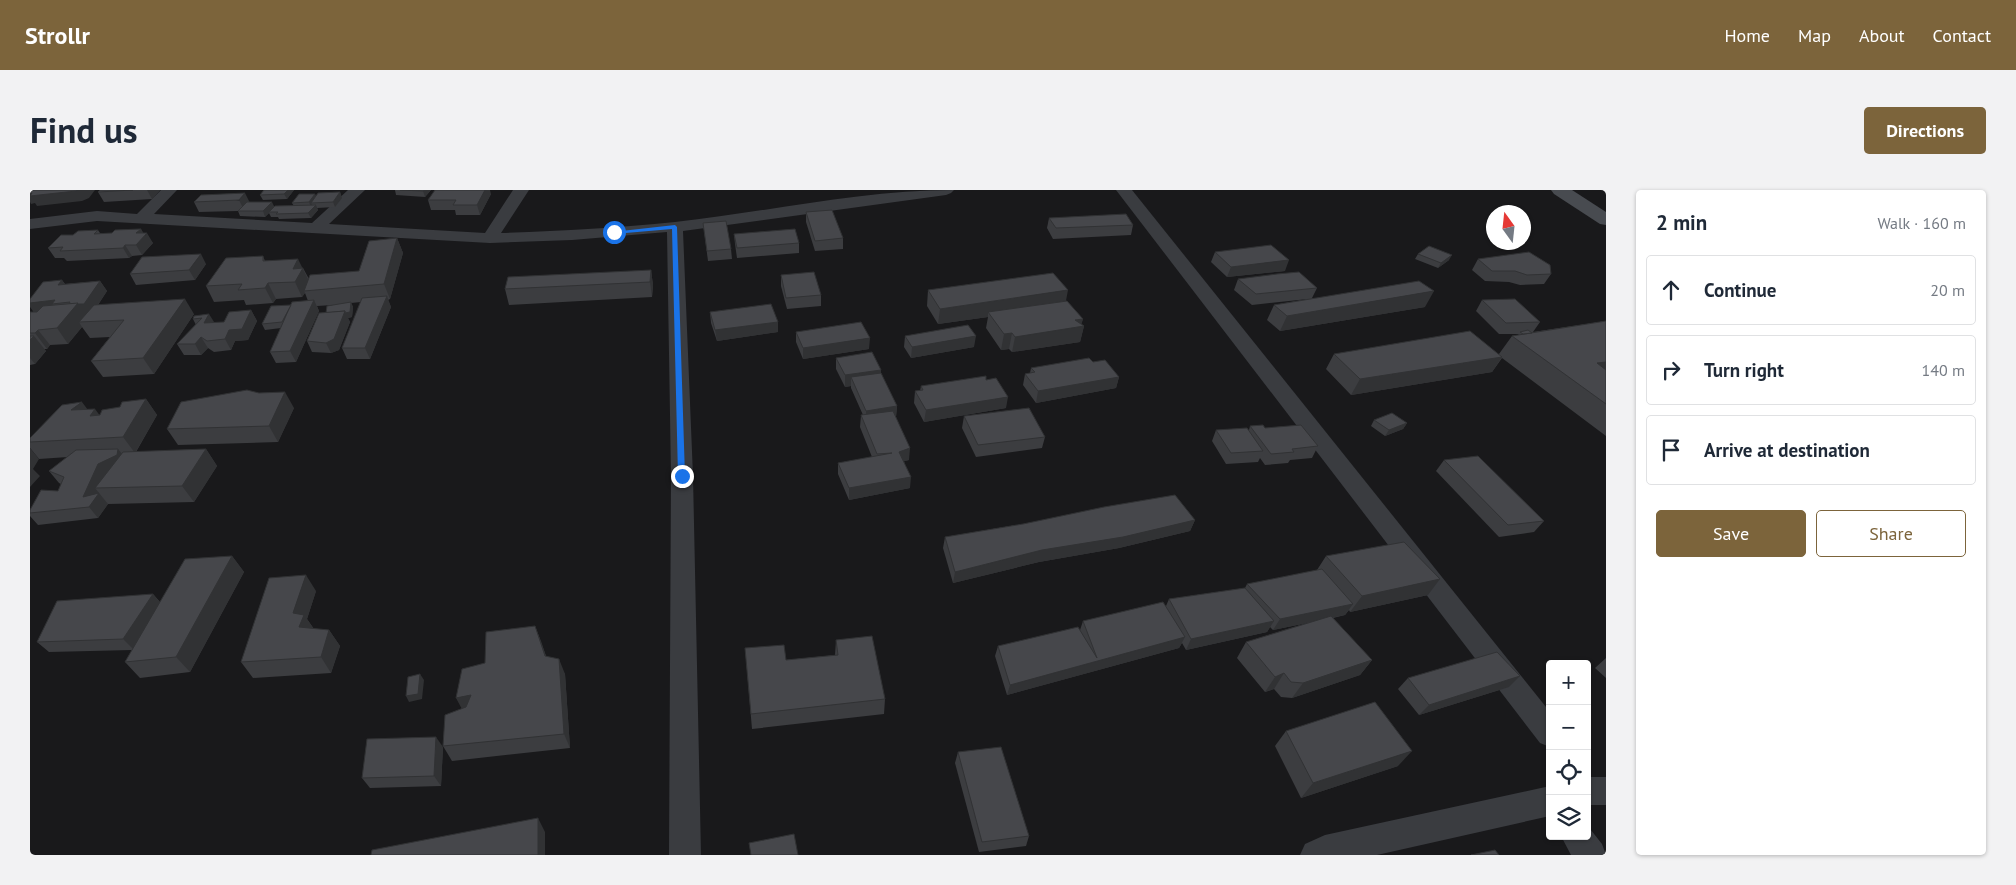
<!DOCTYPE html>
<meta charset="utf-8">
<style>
body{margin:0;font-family:"PT Sans",sans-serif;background:#f2f2f3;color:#1f2937}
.controls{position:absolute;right:15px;bottom:15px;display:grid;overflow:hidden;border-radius:5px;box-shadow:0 1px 4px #0004}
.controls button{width:45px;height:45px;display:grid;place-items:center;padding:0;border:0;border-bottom:1px solid #e0e1e3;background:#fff;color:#1f2937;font:25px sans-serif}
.compass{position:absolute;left:1456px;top:15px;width:45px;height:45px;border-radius:50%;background:#fff;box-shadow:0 1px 4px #0004;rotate:345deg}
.stop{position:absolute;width:15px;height:15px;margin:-11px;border:4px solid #1a73e8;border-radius:50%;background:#fff}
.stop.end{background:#1a73e8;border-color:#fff;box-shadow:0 1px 5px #0008}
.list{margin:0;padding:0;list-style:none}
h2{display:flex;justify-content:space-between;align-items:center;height:65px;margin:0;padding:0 20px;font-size:21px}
h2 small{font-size:16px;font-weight:400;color:#747a83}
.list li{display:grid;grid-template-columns:32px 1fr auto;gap:15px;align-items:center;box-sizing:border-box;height:70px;margin:0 10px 10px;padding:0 10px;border:1px solid #e0e1e3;border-radius:5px}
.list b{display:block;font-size:19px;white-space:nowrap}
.list em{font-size:16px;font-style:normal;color:#747a83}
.actions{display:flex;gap:10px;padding:15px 20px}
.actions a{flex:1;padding:11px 0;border:1px solid #7c643b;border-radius:5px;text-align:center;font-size:18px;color:#7c643b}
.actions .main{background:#7c643b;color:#fff}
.icon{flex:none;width:28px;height:28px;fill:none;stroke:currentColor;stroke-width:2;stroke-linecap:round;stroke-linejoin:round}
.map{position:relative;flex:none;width:1576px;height:665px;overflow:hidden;border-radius:5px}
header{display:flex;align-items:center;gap:30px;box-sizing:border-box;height:70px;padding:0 25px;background:#7c643b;color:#fff}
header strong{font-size:24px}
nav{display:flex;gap:28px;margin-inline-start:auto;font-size:18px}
.intro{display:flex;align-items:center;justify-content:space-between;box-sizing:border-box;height:120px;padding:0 30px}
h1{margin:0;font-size:35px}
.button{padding:12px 22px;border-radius:5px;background:#7c643b;color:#fff;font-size:18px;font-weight:700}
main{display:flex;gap:30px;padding:0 30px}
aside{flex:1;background:#fff;border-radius:5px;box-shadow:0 1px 4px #0004}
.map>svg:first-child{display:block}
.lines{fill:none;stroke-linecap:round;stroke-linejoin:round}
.street{fill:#3a3c40;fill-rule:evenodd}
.secondary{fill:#484b50;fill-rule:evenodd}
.wall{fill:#3c3d40}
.shaded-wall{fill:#313234}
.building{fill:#46474b;stroke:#313234}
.route{fill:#1a73e8}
</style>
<header>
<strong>Strollr</strong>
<nav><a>Home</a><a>Map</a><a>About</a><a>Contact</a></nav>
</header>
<div class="intro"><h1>Find us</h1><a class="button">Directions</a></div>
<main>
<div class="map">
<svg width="1576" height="665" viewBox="0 0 1576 665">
<rect width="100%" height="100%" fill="#19191b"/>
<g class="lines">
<!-- street -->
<g class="street">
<path d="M131 0H147L124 24 282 33 318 0H335L299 34 455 43 483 0H499L471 43C529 41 588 38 645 32 738 22 830 0 924 0L921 3 916 5 653 41 663 286 671 665H639L641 286 637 42 542 50 460 53 67 31 0 39V29L67 21 107 24Z"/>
<path d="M1086 0H1102L1520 522V557L1510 553Z"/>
<rect x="1557" y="587" width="19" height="28"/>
<path d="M1520 596V626L1347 665H1270L1275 654 1295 645Z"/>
<path d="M1557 635 1572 654 1576 665H1541L1531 646H1557Z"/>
</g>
<!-- secondary -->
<path class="secondary" d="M1521 0H1542L1576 22V35L1570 34 1524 4Z"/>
</g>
<!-- wall -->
<g class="wall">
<path d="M70 0H130L122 9 74 12 68 2Z"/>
<path d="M234 0H264L257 9 233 10 230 5Z"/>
<path d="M365 0H401L395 7 366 5Z"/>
<path d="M310 2 312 8 305 17 287 18 288 20 281 28 249 29 248 27H241L239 23 235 27 210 26 208 21 169 22 164 12 171 5 219 12 244 17 264 16 262 13 285 4 286 6Z"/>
<path d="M461 4 450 25H426L425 20H401L398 10Z"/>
<path d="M776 22 813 48V59L785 61 776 32Z"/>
<path d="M1019 28 1103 35 1101 45 1023 49 1017 38Z"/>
<path d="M673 33 701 59 702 69 678 71Z"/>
<path d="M111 39 113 43 123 53 112 65 102 66 99 68 37 71 34 68H25L18 58 43 45 68 40 70 43H82Z"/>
<path d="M704 44 769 53V63L707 68 705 54Z"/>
<path d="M367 48 373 63 360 109 358 110 361 117 340 169H317L312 158 331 112 321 113 323 117 322 127 318 128 320 132 309 160 301 163 282 162 277 151 296 123 303 115 287 116 289 121 266 172 246 173 240 162 251 138 235 140 232 134 261 115 278 111 275 103 272 107 246 109 243 113 216 115 214 110 184 112 176 96 233 66 235 71 273 78 279 89 329 81Z"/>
<path d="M1185 62 1255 81 1197 87 1181 72Z"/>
<path d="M1388 64 1419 70 1408 78 1385 69Z"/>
<path d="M1448 69 1521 84 1514 94 1490 95 1479 92 1455 91 1442 80Z"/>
<path d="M176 74 165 90 106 95 100 84Z"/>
<path d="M621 80 623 95 622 107 479 115 475 99Z"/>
<path d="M751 85 791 105V116L757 119 751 96Z"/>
<path d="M1208 89 1287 98 1282 108 1395 117 1250 141 1237 130 1244 115 1278 109 1222 115 1204 100Z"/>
<path d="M32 90 35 94 70 91 77 101 68 115 164 124 124 184 73 187 61 171 80 147 60 148 52 137 38 154 20 155 17 159H14L16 161 5 174 0 175V122H3Z"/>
<path d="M898 100 1036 111 1053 129 1051 134 1054 136 1050 152 982 162 979 159 971 160 956 138 958 127 908 134 897 116Z"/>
<path d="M1452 110 1510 132 1503 142 1576 131V246L1472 168 1462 182 1321 205 1296 179 1304 164H1469L1482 146 1488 145 1489 144H1469L1446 121Z"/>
<path d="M221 120 227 131 218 150 205 151 201 160 184 162 178 158 171 165H154L147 154 166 135 163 129 164 126 184 133 194 132Z"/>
<path d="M680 122 748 132V142L687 151 681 133Z"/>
<path d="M766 142 839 159 773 169 766 152Z"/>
<path d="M875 146 944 157 881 168 874 157Z"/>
<path d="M806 168 851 180V184L867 216 866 227 879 270 874 271 880 298 819 310 808 284V273L842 267 830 237 831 225H833L821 198V196L815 197 806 179Z"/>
<path d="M1063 172 1089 187 1086 198 1006 213 993 195 995 184 1000 183 1001 178Z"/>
<path d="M956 190 976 218 894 232 884 213 885 201H890L891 196Z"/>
<path d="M116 209 127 225 106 262 176 259 187 276 164 312 78 314 68 328 8 335 0 326V320L28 301 31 294 29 293 19 281 38 267 9 269 0 258V248L58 219 69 225 90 217Z"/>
<path d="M264 218 248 252 148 255 137 239Z"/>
<path d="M934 226 1015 247 1012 258 946 267 932 238Z"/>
<path d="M1344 230 1377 233 1373 239 1355 246 1341 236Z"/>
<path d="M1220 236 1235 238 1288 256 1282 268 1260 270 1258 273 1235 275 1230 268 1228 272 1196 274 1182 251 1186 240H1219Z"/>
<path d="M1414 270 1514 331 1504 342 1469 347 1406 281Z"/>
<path d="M1165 330 1160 341 1089 358 1009 372 923 393 913 358 915 347 993 334Z"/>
<path d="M202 366 214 382 160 482 110 488 95 472 102 460 19 462 7 452 123 404 130 412Z"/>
<path d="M1296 366 1398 405 1320 422 1319 420 1315 425 1303 428 1342 470 1330 485 1262 508 1251 507 1244 499 1235 502 1207 468 1216 452 1277 433 1243 440 1240 437 1237 442 1156 460 1152 453 1149 458 977 505 965 466 968 456 1050 440 1053 431 1136 416 1139 409 1215 398 1217 394 1287 380Z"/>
<path d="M286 401 277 429 284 439 299 440 310 456 301 483 223 488 211 472Z"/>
<path d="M505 436 516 466 535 484 540 558 422 571 413 556 455 473Z"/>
<path d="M806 450 855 509 854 524 722 539 715 458 756 470 805 465Z"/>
<path d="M1576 468V488L1565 478Z"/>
<path d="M1378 488 1479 497 1389 525 1368 499Z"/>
<path d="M1256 541 1368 576 1271 608 1245 556Z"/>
<path d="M413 557 411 596 340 598 332 588Z"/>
<path d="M928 562 999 646 996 656 949 662 925 573Z"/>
</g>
<!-- shaded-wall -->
<g class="shaded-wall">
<path d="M48 0H65L59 8 52 11 7 16 5 13 1 14 0 12V3Z"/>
<path d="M117 0H130L122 9Z"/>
<path d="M258 0H264L257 9 254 4Z"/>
<path d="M395 0H401L395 7 393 1Z"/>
<path d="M455 0H460L461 4 450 25 447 15Z"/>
<path d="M310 2 312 8 305 17 303 12Z"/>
<path d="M215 3 220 13 214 20 209 10Z"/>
<path d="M285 4 287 9 281 13 283 16 281 17 279 12Z"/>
<path d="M242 12 245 18 239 22V23L235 27 233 21Z"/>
<path d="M286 15 288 20 281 28 278 23Z"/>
<path d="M111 39 115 46 117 43 123 53 112 65 106 55V43Z"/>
<path d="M367 48 373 63 360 109 354 94Z"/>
<path d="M95 55 102 66 99 68 93 58Z"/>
<path d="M171 64 176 74 165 90 159 80Z"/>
<path d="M1422 65 1419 70 1408 78 1411 73Z"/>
<path d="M268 69 280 93 274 101 275 103 272 107 265 92 263 79Z"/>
<path d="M1259 70 1255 81 1197 87 1201 77Z"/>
<path d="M621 80 623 95 622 107 620 92Z"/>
<path d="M32 90 39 101 28 95Z"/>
<path d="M70 91 77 101 61 125 49 132 52 137 38 154 27 138 38 116Z"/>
<path d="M238 93 246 109 243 113 235 98Z"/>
<path d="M1038 100 1035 116 958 122V127L908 134 910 119Z"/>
<path d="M1404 101 1395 117 1250 141 1257 126Z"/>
<path d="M357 106 361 117 340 169 335 158Z"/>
<path d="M155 109 164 124 124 184 113 168Z"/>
<path d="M25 110 22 114 28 121 5 124 0 117V113Z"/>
<path d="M284 110 289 121 266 172 260 161Z"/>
<path d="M321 112 323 117 322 127 318 128 320 132 309 160 301 163 296 153Z"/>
<path d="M221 120 227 131 218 150 205 151 201 160 195 149 199 140Z"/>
<path d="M179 124 186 135 174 133Z"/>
<path d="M1053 129 1051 136H1054L1050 152 982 162 985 147 1045 130Z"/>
<path d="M748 132V142L687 151 685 140Z"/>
<path d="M8 140 20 155 17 159 5 143Z"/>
<path d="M982 143 979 159 971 160 974 144Z"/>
<path d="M4 146 16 161 5 174 0 168V147Z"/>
<path d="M946 146 944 157 881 168 882 157Z"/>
<path d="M171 147 178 158 171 165 165 154Z"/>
<path d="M840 148 839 159 773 169V158Z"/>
<path d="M1472 167 1462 182 1321 205 1330 189Z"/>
<path d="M1576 172V189L1567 173Z"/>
<path d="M851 180V191L821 187V196L815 197V185Z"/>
<path d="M1089 187 1086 198 1006 213 1008 201Z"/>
<path d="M255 202 264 218 248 252 239 236Z"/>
<path d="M978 207 976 218 894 232 896 220Z"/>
<path d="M116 209 127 225 105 263 93 247Z"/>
<path d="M52 212 61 224 65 219 77 235 41 220Z"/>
<path d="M867 216 866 227 836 232V221Z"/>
<path d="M1377 233 1373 239 1355 246 1359 240Z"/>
<path d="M0 258 9 269 3 279 10 286 0 297Z"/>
<path d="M880 258 879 270 868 273 869 262Z"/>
<path d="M88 259 97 270 65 298 78 314 68 328 59 317 53 307 68 274Z"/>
<path d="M176 259 187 276 164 312 152 296Z"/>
<path d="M881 287 880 298 819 310V298Z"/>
<path d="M1165 330 1160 341 1089 358 1009 372 923 393 925 382 1012 360Z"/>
<path d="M202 366 214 382 160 482 146 467Z"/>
<path d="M276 385 286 401 277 429 285 441 269 437 263 423Z"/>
<path d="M1410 389 1398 405 1320 422 1332 406Z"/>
<path d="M123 404 132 415 104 460 93 449Z"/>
<path d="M1323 414 1315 425 1243 440 1250 429Z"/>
<path d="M1244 431 1237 442 1156 460 1161 449Z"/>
<path d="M505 436 511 451 521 481 515 466Z"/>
<path d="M299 440 310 456 301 483 291 467Z"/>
<path d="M1155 447 1149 458 977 505 980 495Z"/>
<path d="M529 469 535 484 540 558 534 544Z"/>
<path d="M1342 470 1330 485 1262 508 1273 493Z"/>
<path d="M1254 483 1244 499 1235 502 1245 487Z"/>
<path d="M390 484 394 490 392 509 379 512 376 506Z"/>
<path d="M1490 486 1479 497 1389 525 1399 515Z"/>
<path d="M441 505 434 523 426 508Z"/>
<path d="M406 547 413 557 411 596 404 586Z"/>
<path d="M1382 561 1368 576 1271 608 1283 593Z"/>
<path d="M508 628 515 642V665H508Z"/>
</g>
<!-- building -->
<g class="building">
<path d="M0 0H48L46 1 0 6 2 3H0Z"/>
<path d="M70 0H103L68 2Z"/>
<path d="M234 0H258L254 4 230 5Z"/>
<path d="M370 0H395L393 1Z"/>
<path d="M405 0H455L447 15H423L426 10H398Z"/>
<path d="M310 2 303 12 281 13 288 3Z"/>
<path d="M215 3 209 10 164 12 171 5Z"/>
<path d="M269 4H285L279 12 262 13Z"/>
<path d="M217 12H242L233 21H208Z"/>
<path d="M286 15 278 23 246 24 248 22H239L245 16Z"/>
<path d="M802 20 813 48 785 51 776 22Z"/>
<path d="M1096 24 1103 35 1026 38 1019 28Z"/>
<path d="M696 31 701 59 677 61 673 33Z"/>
<path d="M111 39 106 43H117L106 55H95L93 58 30 61 33 57 18 58 31 45H43L48 41 68 40 64 44 82 43 85 40Z"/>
<path d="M765 39 769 53 707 58 704 44Z"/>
<path d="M367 48 354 94 274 101 280 85 329 81 339 51Z"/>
<path d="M1241 55 1259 70 1201 77 1185 62Z"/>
<path d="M1399 56 1422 65 1411 73 1388 64Z"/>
<path d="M1499 62 1520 75 1521 84 1497 85 1485 81H1462L1448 69Z"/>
<path d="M171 64 159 80 100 84 112 67Z"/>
<path d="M233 66V71L268 69 263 79 273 78 265 92 238 93 235 98 208 100 212 94 176 96 196 68Z"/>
<path d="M621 80 620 92 475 99 478 87Z"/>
<path d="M784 82 791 105 756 108 751 85Z"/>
<path d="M1269 82 1287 98 1226 104 1208 89 1247 84Z"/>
<path d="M1023 83 1038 100 910 119 898 100Z"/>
<path d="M32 90 28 95 70 91 54 114H39L40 112 22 114 25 110 0 113V109L13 92Z"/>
<path d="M1389 91 1404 101 1257 126 1244 115Z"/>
<path d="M357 106 335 158H312L332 108Z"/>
<path d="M155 109 113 168 61 171 94 130 49 132 64 115Z"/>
<path d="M1485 109 1510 132 1476 133 1452 110Z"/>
<path d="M284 110 260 161 240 162 262 112Z"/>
<path d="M1037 111 1053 129 1045 130 1054 136 985 147 982 143 974 144 958 122Z"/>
<path d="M321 112 320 122 315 123V121L296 123 297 116Z"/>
<path d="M48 113 27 138 8 140 5 143H0V122H7L13 116Z"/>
<path d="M741 114 748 132 685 140 680 122Z"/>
<path d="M261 115 252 132 232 134 241 116Z"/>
<path d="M221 120 212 139 199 140 195 149 177 151 171 147 165 154H147L172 128 163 129 164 126 179 124 174 133 194 132 199 122Z"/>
<path d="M315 121 304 149 296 153 277 151 289 123Z"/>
<path d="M1576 131V172L1567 173 1576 180V214L1482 146Z"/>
<path d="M831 132 840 148 773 158 766 142Z"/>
<path d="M938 135 946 146 882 157 875 146Z"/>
<path d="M1498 140 1502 143 1493 144 1490 142Z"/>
<path d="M1440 141 1472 167 1330 189 1304 164Z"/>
<path d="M0 146H4L0 150Z"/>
<path d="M842 162 851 180 815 185 806 168Z"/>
<path d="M1059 168 1063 172 1075 170 1089 187 1008 201 995 184 1005 182 1001 178Z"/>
<path d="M851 183 867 216 836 221 821 187Z"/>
<path d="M956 186V190L966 188 978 207 896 220 885 201 893 200 891 196Z"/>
<path d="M217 200 229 203 255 202 239 236 137 239 151 212Z"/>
<path d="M116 209 93 247 0 252V248L32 215 52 212 41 220 65 219 60 226 70 225 72 220 90 217 92 212Z"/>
<path d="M999 218 1015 247 948 255 934 226Z"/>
<path d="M863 221 880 258 869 262 881 287 819 298 808 273 862 263 847 264 831 225Z"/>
<path d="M1362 223 1377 233 1359 240 1344 230Z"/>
<path d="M1233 235 1235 238 1271 235 1288 256 1262 259 1264 262 1241 264 1220 236Z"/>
<path d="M1217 238 1233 261 1201 263 1186 240Z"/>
<path d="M88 259 87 265 68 274 53 307 69 303 59 317 0 323V320L11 300 28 301 34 287 19 281 46 260Z"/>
<path d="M176 259 152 296 65 298 93 262Z"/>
<path d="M1448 266 1514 331 1478 335 1414 270Z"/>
<path d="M1145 305 1165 330 1093 347 1012 360 925 382 915 347 993 334 1074 317Z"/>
<path d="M1374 352 1410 389 1332 406 1296 366Z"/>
<path d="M202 366 146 467 95 472 155 369Z"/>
<path d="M1292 379 1323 414 1250 429 1217 394Z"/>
<path d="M276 385 263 423 274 425 269 437 299 440 291 467 211 472 239 388Z"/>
<path d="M1215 398 1244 431 1161 449 1139 409Z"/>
<path d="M123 404 93 449 7 452 27 411Z"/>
<path d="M1133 412 1155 447 980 495 968 456 1048 437 1067 468 1053 431Z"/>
<path d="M1301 426 1342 470 1273 493 1261 492 1254 483 1245 487 1216 452Z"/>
<path d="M505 436 515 466 529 469 534 544 413 556 415 525 436 517 441 505 426 508 432 479 455 473 456 442Z"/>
<path d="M842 446 855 509 721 524 715 458 754 455 756 470 808 465 806 450Z"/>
<path d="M1467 462 1490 486 1399 515 1378 488Z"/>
<path d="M390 484 388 504 376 506 378 487Z"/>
<path d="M1345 512 1382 561 1283 593 1256 541Z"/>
<path d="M406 547 404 586 332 588 337 549Z"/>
<path d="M971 557 999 646 952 652 928 562Z"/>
<path d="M508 628V665H341L342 660Z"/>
<path d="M764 644 768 665H721L719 653Z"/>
<path d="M1465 660 1469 665H1441Z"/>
</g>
<!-- route -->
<path class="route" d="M645 35 647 37 655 286 652 289 648 286 642 39 584 44 582 42Z"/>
</svg>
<div class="controls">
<button>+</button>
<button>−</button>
<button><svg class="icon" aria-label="locate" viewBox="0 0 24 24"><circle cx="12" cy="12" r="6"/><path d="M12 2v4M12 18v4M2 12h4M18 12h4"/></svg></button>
<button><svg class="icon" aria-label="layers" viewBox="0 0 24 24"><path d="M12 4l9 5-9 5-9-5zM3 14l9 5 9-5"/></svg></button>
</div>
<svg class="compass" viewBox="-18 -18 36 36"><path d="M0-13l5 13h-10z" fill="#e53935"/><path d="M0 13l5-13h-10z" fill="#747a83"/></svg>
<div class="stop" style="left:584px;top:42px"></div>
<div class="stop end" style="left:652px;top:286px"></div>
</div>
<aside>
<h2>2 min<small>Walk · 160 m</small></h2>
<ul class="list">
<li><svg class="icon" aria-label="ahead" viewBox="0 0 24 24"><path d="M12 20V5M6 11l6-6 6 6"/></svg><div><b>Continue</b></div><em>20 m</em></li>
<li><svg class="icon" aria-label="right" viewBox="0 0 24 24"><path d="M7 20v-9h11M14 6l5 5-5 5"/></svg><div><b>Turn right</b></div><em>140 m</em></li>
<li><svg class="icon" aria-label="arrive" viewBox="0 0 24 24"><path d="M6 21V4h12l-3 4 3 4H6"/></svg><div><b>Arrive at destination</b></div></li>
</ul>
<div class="actions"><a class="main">Save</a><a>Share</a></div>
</aside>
</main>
